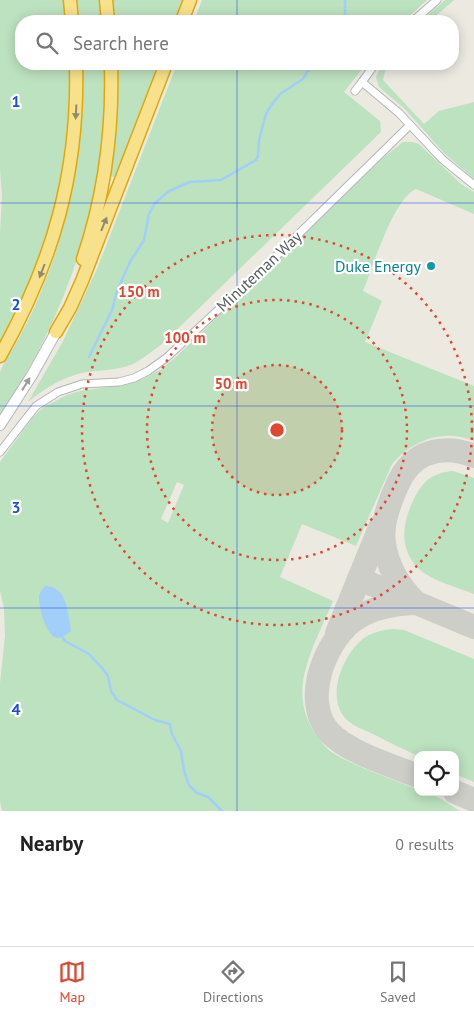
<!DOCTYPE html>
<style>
body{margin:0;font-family:"PT Sans",sans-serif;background:#f6f6f6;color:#222}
.controls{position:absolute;right:15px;bottom:15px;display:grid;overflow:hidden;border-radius:10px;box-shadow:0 2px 12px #0003}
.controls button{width:45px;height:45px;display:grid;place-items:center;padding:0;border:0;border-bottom:1px solid #e0e0e0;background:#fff;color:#222;font:25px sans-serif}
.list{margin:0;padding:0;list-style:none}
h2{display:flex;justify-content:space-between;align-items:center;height:65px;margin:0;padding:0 20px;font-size:21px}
h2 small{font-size:16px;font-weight:400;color:#767676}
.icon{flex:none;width:28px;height:28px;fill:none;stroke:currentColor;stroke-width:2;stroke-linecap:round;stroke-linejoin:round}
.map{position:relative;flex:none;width:474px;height:811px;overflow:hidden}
.search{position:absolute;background:#fff;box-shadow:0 2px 12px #0003;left:15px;right:15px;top:15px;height:55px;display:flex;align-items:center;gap:12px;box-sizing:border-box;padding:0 18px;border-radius:20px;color:#767676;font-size:19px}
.sheet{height:135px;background:#fff}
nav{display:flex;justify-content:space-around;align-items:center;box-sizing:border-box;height:70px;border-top:1px solid #e0e0e0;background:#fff;font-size:14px;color:#767676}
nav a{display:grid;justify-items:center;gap:2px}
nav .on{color:#e04731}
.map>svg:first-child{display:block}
.green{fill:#bde2bf;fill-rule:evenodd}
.water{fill:#a1cffa}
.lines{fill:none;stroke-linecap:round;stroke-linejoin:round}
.stream{stroke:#a1cffa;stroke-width:2.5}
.taxiway{stroke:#cecec9;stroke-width:24}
.street-casing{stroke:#b3b6ba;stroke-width:9}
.secondary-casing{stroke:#b4b7bc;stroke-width:12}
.highway-casing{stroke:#e0a80b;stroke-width:15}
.street{stroke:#fff;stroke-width:7}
.secondary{stroke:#fff;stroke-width:10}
.highway{stroke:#f7e18b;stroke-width:12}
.oneway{fill:#908b6f}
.oneway2{fill:#9b9da0}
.grid{fill:none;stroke:#1d4ed8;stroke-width:1;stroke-opacity:0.55}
.ring{fill:none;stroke:#e04731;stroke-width:2.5;stroke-dasharray:2.5 5}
.culture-dot{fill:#0f9aa8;stroke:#fff;stroke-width:2}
.labels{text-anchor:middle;stroke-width:4.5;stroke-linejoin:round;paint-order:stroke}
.culture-label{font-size:16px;fill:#0d838f;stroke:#fff;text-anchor:end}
.street-label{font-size:16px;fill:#595c60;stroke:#fff}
.grid-label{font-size:16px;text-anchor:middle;font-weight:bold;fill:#1d4ed8;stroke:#fff;stroke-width:4.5;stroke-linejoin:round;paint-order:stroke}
.centre{fill:#e04731;stroke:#fff;stroke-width:2.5}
.ring-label{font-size:15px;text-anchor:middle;font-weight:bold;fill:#e04731;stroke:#fff;stroke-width:4.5;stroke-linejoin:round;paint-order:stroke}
</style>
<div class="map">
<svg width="474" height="811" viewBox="0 0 474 811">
<rect width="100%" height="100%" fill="#ebe9e0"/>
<!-- green -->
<g class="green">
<path d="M0 0H64L67 21H21V64H70C69 137 60 209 33 277 24 301 11 323 0 346V234L2 195 0 170Z"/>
<path d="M77 0H100L103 21H80Z"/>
<path d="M110 0H185L177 21H113Z"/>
<path d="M202 0H427L404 21H194Z"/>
<path d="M445 0H454L430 21H421Z"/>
<path d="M83 64H106C105 86 106 110 104 132 94 234 57 331 0 415 0 402 0 387 0 373 2 364 12 352 16 343 29 321 39 298 48 274 74 207 84 135 83 64Z"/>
<path d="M115 64H161L127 150 115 176 113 177 110 175Z"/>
<path d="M177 64H366L344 92 380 121 381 132 162 344C153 350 143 359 133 364 119 370 102 370 87 372 64 376 45 388 28 402L62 343 97 269Z"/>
<path d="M382 64H389L386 68 383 80 424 124 439 111 474 102V179L444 153 405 109 379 87 376 77Z"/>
<path d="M403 142H412L419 144 461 184 474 192V214L416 189C393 199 373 267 363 291L382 301 365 342 474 386V441C443 428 413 440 392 464L356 546 302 524 280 577 333 601C324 623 312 645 306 668 298 694 303 720 320 740 323 744 326 748 330 751 354 767 391 778 418 790V792C433 792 447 802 459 811H2L0 801V683L5 636 4 608 0 591V462L33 417 44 407 67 395 80 391 122 385 143 379 160 370 175 358 384 157ZM177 482 184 485 168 523 161 519Z"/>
<path d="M453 471 474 478V594C457 587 428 580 416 566 401 548 402 528 410 508 419 486 428 473 453 471Z"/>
<path d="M393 629 404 630 474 659V782L455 774V755H418V756C403 749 388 742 373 734 364 730 353 726 346 719 325 697 343 654 364 638 373 632 382 630 393 629Z"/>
</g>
<!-- water -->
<path class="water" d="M45 586C68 586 68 615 71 631 67 634 62 638 57 638 46 636 38 605 39 596 40 592 42 589 45 586Z"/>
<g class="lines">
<!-- stream -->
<g class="stream">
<path d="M345 0V21"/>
<path d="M89 357 112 310 117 291 130 262 144 240 149 214 155 203 169 191 190 182 221 180 256 160 258 156 259 140 266 114 270 107 280 94 303 79 312 64"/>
<path d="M61 635 65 641 89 654 102 668 108 676 111 691 117 700 155 720 170 724 172 734 181 751 184 771 189 785 197 793 208 797 222 811"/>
</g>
<!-- taxiway -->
<g class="taxiway">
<path d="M359 579 474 627"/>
<path d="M416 603C394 604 372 607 354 620 324 642 302 701 329 732 347 752 393 766 418 776"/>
<path d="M416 603C399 586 387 567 384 543 381 527 387 510 393 495 396 488 399 480 403 474 419 449 448 445 474 456"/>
<path d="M337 633 381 525"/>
<path d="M455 792 474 800"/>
</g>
<defs>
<g id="street">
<path d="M413 21 437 0"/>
<path d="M375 64 362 82 399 113 442 159 474 185"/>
<path d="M355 91 362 82"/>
<path d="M0 452 36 406 58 392 82 384 119 382 134 378 148 371 166 358 268 264 410 125"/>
</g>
<path id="secondary" d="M0 425 32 375 56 332"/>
<g id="highway">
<path d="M70 0 72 21"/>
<path d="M106 0 108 21"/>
<path d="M182 21 190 0"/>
<path d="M83 259C104 197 113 129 111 64"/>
<path d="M56 332 70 308 82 281 166 64"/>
<path d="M0 356C53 262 79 172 76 64"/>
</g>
</defs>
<!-- street casing -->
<use href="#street" class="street-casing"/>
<!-- secondary casing -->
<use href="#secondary" class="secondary-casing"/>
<!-- highway casing -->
<use href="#highway" class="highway-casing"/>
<!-- street -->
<use href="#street" class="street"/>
<!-- secondary -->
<use href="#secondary" class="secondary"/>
<!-- highway -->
<use href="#highway" class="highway"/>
</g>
<!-- one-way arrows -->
<defs><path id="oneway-solid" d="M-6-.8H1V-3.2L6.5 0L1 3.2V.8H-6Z" transform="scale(1.25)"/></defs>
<g class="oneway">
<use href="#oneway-solid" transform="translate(76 112) rotate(93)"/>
<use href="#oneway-solid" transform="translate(104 224) rotate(-68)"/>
<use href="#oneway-solid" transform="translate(42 271) rotate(111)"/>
</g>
<use class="oneway2" href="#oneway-solid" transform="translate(26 384) rotate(-58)"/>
<!-- grid -->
<path class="grid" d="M237 0V21M237 64V811M0 203H474M0 406H474M0 608H474"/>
<!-- distance rings -->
<circle cx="277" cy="430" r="65" fill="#e04731" fill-opacity=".12"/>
<g class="ring">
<circle cx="277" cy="430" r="65"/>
<circle cx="277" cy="430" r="130"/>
<circle cx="277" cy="430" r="195"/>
</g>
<!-- markers -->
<circle class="culture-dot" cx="431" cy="266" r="5"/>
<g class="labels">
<!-- culture labels -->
<g class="culture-label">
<text x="421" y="272">Duke Energy</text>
</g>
<!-- street labels -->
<g class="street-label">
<text transform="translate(259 271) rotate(-43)" y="6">Minuteman Way</text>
</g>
</g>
<g class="grid-label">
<text x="16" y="107">1</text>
<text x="16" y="310">2</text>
<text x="16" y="513">3</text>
<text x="16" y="715">4</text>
</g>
<circle cx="277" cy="430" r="8" class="centre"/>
<g class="ring-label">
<text x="139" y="297">150 m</text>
<text x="185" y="343">100 m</text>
<text x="231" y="389">50 m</text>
</g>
</svg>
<div class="controls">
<button><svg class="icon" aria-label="locate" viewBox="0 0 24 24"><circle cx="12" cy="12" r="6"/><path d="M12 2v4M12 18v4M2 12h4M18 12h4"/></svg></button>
</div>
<div class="search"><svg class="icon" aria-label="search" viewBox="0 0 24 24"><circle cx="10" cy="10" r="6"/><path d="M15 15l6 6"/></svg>Search here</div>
</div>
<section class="sheet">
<h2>Nearby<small>0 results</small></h2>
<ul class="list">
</ul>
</section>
<nav>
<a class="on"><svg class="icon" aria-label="map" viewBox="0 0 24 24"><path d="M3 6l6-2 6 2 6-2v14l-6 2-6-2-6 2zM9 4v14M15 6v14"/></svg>Map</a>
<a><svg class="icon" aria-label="directions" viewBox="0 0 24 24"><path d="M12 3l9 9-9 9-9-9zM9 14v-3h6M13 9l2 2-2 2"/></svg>Directions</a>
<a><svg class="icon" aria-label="saved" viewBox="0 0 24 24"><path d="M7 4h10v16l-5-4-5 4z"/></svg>Saved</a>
</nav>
